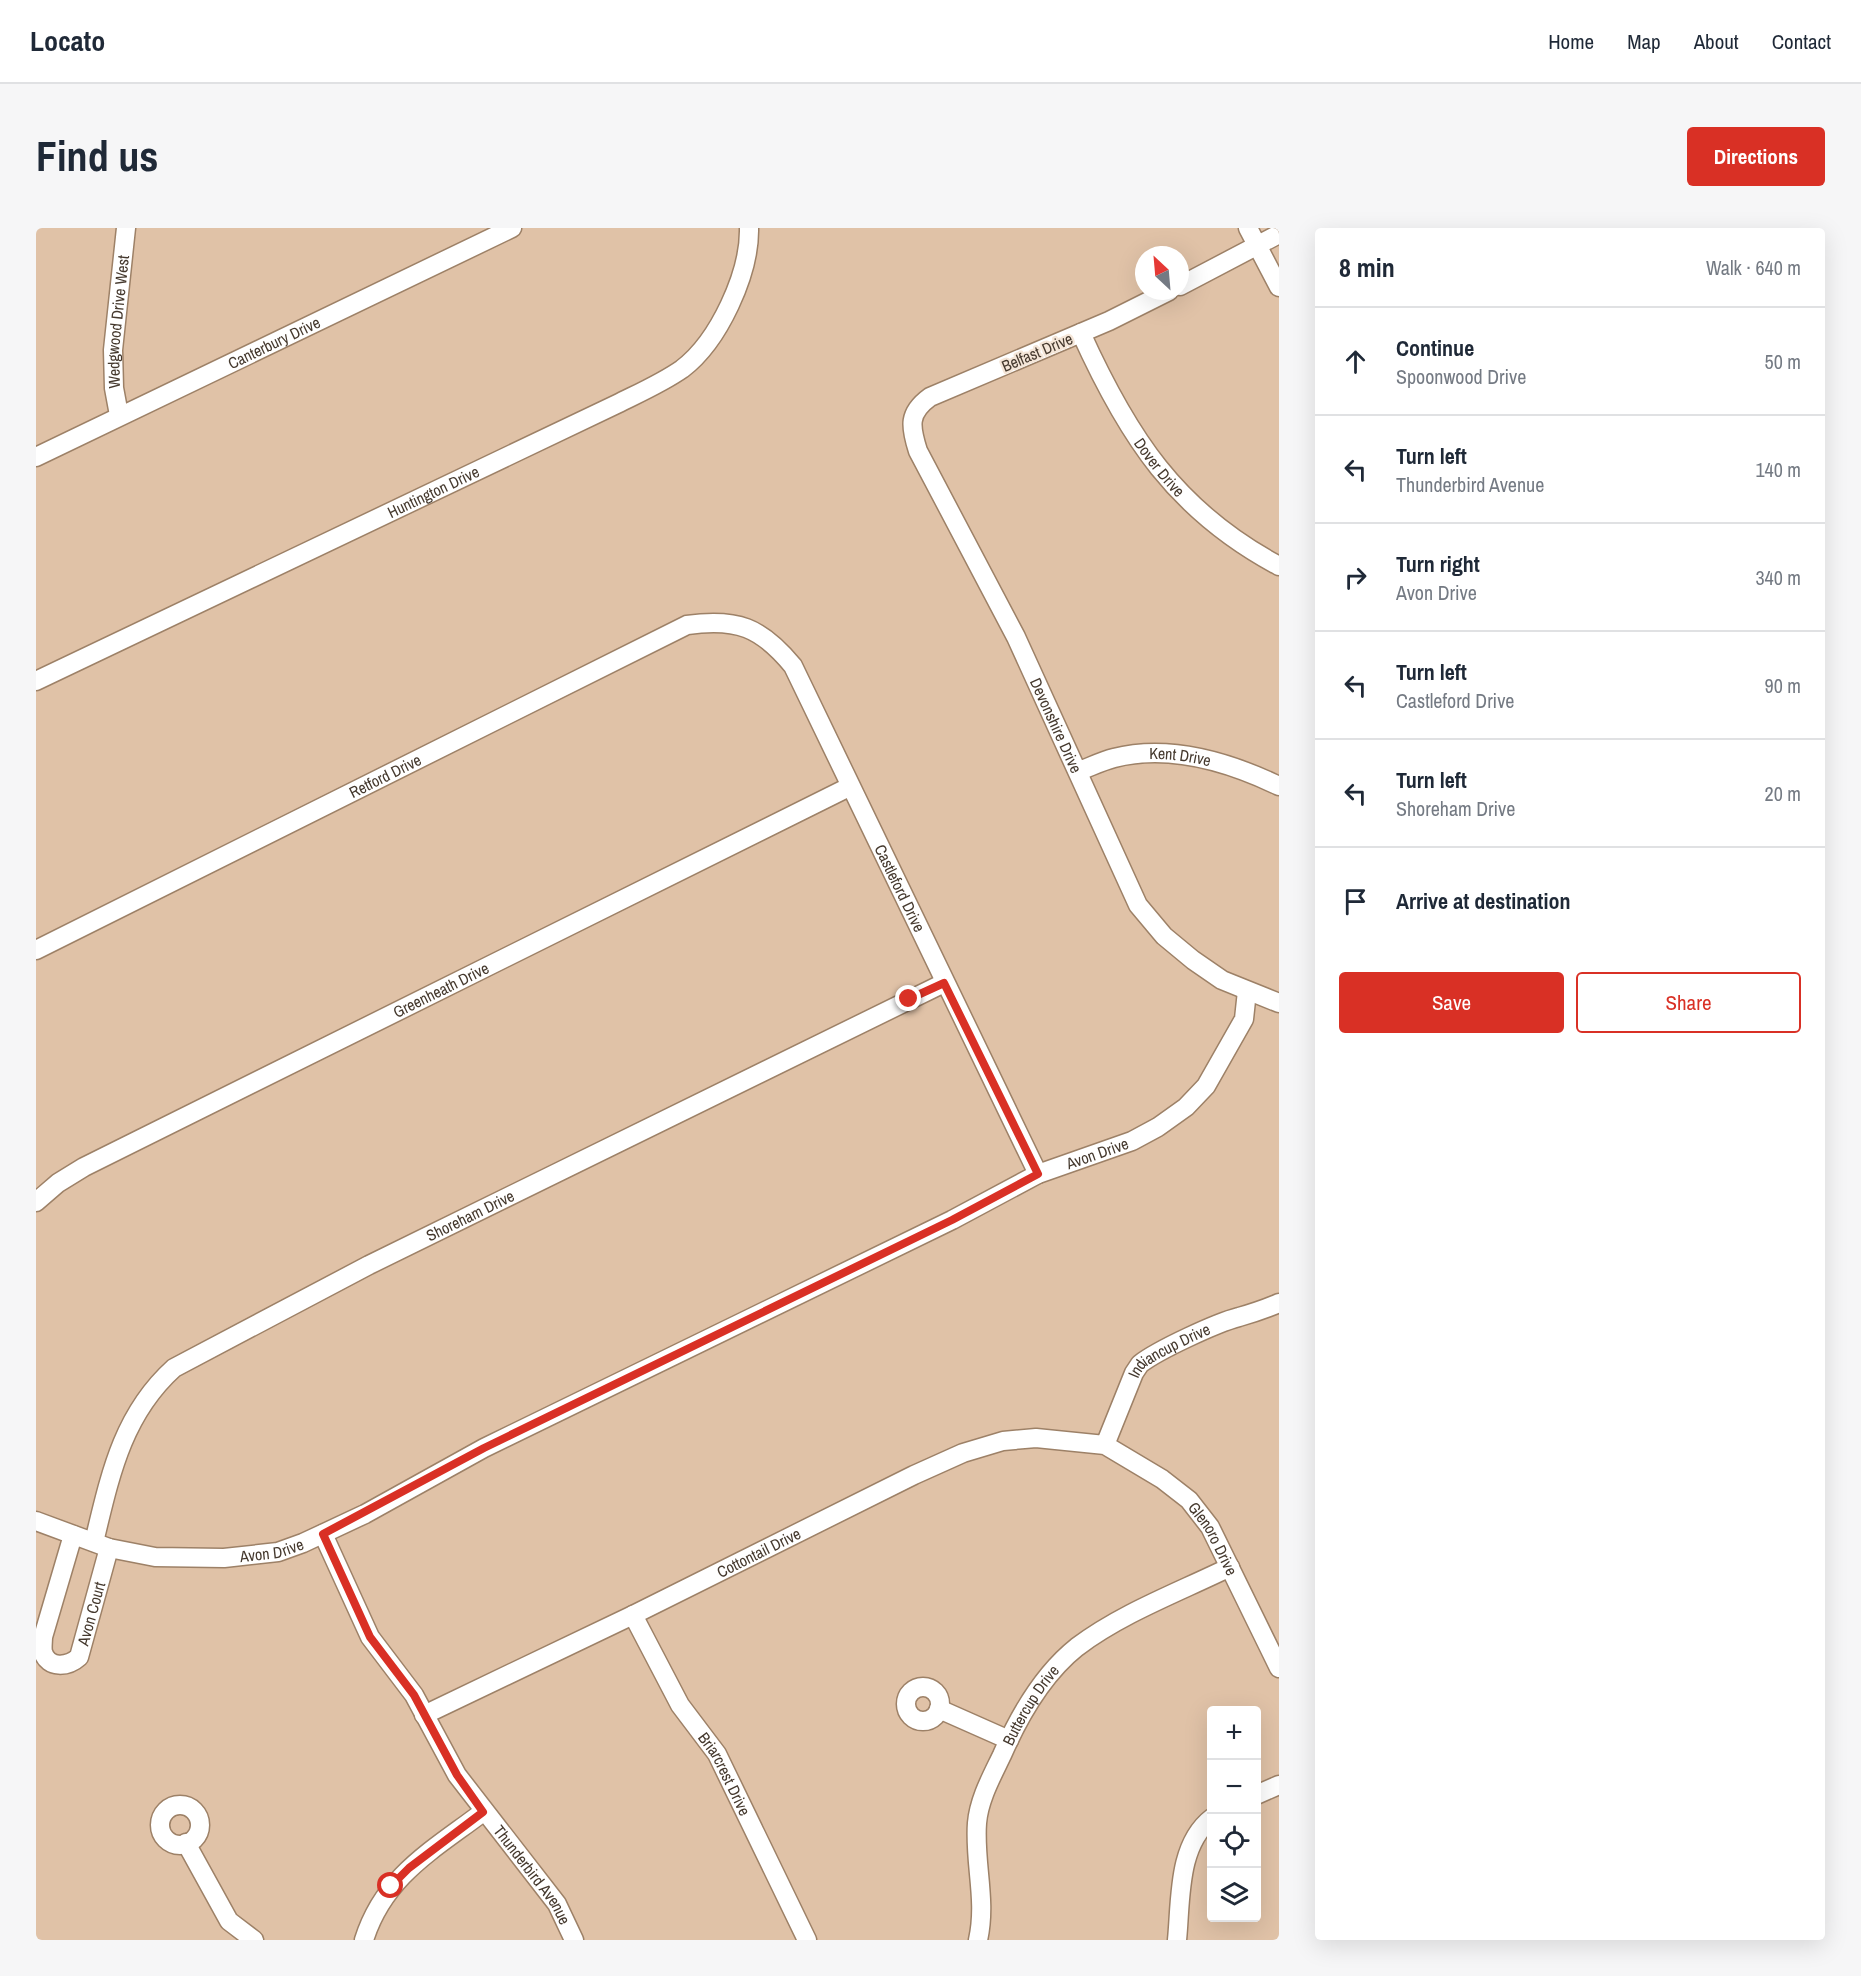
<!DOCTYPE html>
<meta charset="utf-8">
<style>
body{margin:0;font-family:"Archivo Narrow",sans-serif;background:#f6f6f7;color:#1f2937}
.controls{position:absolute;right:18px;bottom:18px;display:grid;overflow:hidden;border-radius:6px;box-shadow:0 6px 24px #0002}
.controls button{width:54px;height:54px;display:grid;place-items:center;padding:0;border:0;border-bottom:2px solid #e0e1e3;background:#fff;color:#1f2937;font:30px sans-serif}
.compass{position:absolute;left:1099px;top:18px;width:54px;height:54px;border-radius:50%;background:#fff;box-shadow:0 6px 24px #0002;rotate:334deg}
.stop{position:absolute;width:18px;height:18px;margin:-14px;border:4px solid #d93025;border-radius:50%;background:#fff}
.stop.end{background:#d93025;border-color:#fff;box-shadow:0 2px 6px #0008}
.list{margin:0;padding:0;list-style:none}
h2{display:flex;justify-content:space-between;align-items:center;height:78px;margin:0;padding:0 24px;font-size:26px}
h2 small{font-size:20px;font-weight:400;color:#747a83}
.list li{display:grid;grid-template-columns:39px 1fr auto;gap:18px;align-items:center;box-sizing:border-box;height:108px;padding:0 24px;border-top:2px solid #e0e1e3}
.list b{display:block;font-size:22px;white-space:nowrap}
.list p{margin:0;font-size:20px;white-space:nowrap;color:#747a83}
.list em{font-size:20px;font-style:normal;color:#747a83}
.actions{display:flex;gap:12px;padding:18px 24px}
.actions a{flex:1;padding:14px 0;border:2px solid #d93025;border-radius:6px;text-align:center;font-size:21px;color:#d93025}
.actions .main{background:#d93025;color:#fff}
.icon{flex:none;width:33px;height:33px;fill:none;stroke:currentColor;stroke-width:2;stroke-linecap:round;stroke-linejoin:round}
.map{position:relative;flex:none;width:1243px;height:1712px;overflow:hidden;border-radius:6px}
header{display:flex;align-items:center;gap:36px;box-sizing:border-box;height:84px;padding:0 30px;background:#fff;border-bottom:2px solid #e0e1e3}
header strong{font-size:28px}
nav{display:flex;gap:33px;margin-inline-start:auto;font-size:21px}
.intro{display:flex;align-items:center;justify-content:space-between;box-sizing:border-box;height:144px;padding:0 36px}
h1{margin:0;font-size:42px}
.button{padding:15px 27px;border-radius:6px;background:#d93025;color:#fff;font-size:21px;font-weight:700}
main{display:flex;gap:36px;padding:0 36px}
aside{flex:1;background:#fff;border-radius:6px;box-shadow:0 6px 24px #0002}
.map>svg:first-child{display:block}
.lines{fill:none;stroke-linecap:round;stroke-linejoin:round}
.minor-casing{stroke:#9d8167;stroke-width:21}
.minor{stroke:#fff;stroke-width:18}
.route{stroke:#d93025;stroke-width:8}
.labels{text-anchor:middle;stroke-width:4.5;stroke-linejoin:round;paint-order:stroke}
.street-label{font-size:16px;fill:#45392e;stroke:#f5e6d8}
</style>
<header>
<strong>Locato</strong>
<nav><a>Home</a><a>Map</a><a>About</a><a>Contact</a></nav>
</header>
<div class="intro"><h1>Find us</h1><a class="button">Directions</a></div>
<main>
<div class="map">
<svg width="1243" height="1712" viewBox="0 0 1243 1712">
<rect width="100%" height="100%" fill="#e0c2a7"/>
<g class="lines">
<defs>
<g id="minor">
<path d="M1212 0 1243 59"/>
<path d="M1144 58 1243 6"/>
<path id="s1" d="M1133 63 1073 93 894 169C872 185 874 198 882 223L980 409 1102 677 1128 708 1157 732 1186 752 1243 775"/>
<path id="s2" d="M1045 105C1092 209 1140 283 1243 338"/>
<path id="s3" d="M83 187 78 160 77 122 90 0"/>
<path id="s4" d="M0 229 476 0"/>
<path id="s5" d="M0 453 581 176C603 165 626 155 646 141 683 113 714 45 713 0"/>
<path id="s6" d="M1043 543C1054 539 1066 533 1078 530 1133 516 1193 534 1243 558"/>
<path id="s7" d="M0 722 651 397C701 390 725 399 757 438L1002 946"/>
<path id="s8" d="M0 974 22 955 48 939 813 559"/>
<path id="s9" d="M1069 1217 1098 1145 1104 1136C1122 1122 1180 1095 1203 1089 1217 1085 1229 1081 1243 1075"/>
<path id="s10" d="M0 1293 73 1320 119 1329 188 1330 242 1324 267 1315 329 1286 448 1220 916 992 1002 946 1096 913 1122 899 1150 879 1170 858 1208 791 1211 763"/>
<path id="s11" d="M287 1306 334 1409 378 1467 421 1547 521 1676 538 1712"/>
<path id="s12" d="M37 1307 7 1409C7 1413 6 1420 7 1424 12 1441 32 1439 43 1429L73 1320"/>
<path id="s13" d="M58 1314C74 1248 86 1187 138 1140L333 1037 908 755"/>
<path id="s14" d="M597 1387 644 1477 681 1526 771 1712"/>
<circle cx="887" cy="1476" r="17"/>
<path d="M903 1481 973 1512"/>
<path id="s15" d="M388 1487 597 1387 878 1247 927 1225 967 1213 1000 1210 1069 1217 1126 1251 1153 1272 1174 1299 1243 1440"/>
<path d="M1220 1567 1243 1557"/>
<circle cx="144" cy="1597" r="20"/>
<path d="M150 1615 193 1693 218 1712"/>
<path d="M328 1712C348 1648 397 1622 447 1584"/>
<path id="s16" d="M942 1712C951 1672 938 1635 941 1595 943 1571 956 1548 966 1527 983 1488 1007 1446 1041 1419 1086 1385 1143 1364 1194 1339"/>
<path d="M1141 1712C1145 1673 1141 1617 1176 1590"/>
</g>
</defs>
<!-- minor casing -->
<use href="#minor" class="minor-casing"/>
<!-- minor -->
<use href="#minor" class="minor"/>
</g>
<g class="lines">
<!-- route -->
<path class="route" d="M355 1658 373 1640 447 1584 421 1547 378 1467 334 1409 287 1306 448 1220 916 992 1002 946 908 755 873 771"/>
</g>
<g class="labels">
<!-- street labels -->
<g class="street-label">
<text dy="6" stroke="none"><textPath href="#s3" startOffset="94">Wedgwood Drive West</textPath></text>
<text dy="6" stroke="none"><textPath href="#s4" startOffset="264">Canterbury Drive</textPath></text>
<text transform="translate(1001 124) rotate(-23)" y="6">Belfast Drive</text>
<text dy="6" stroke="none"><textPath href="#s2" startOffset="156">Dover Drive</textPath></text>
<text dy="6" stroke="none"><textPath href="#s5" startOffset="440">Huntington Drive</textPath></text>
<text dy="6" stroke="none"><textPath href="#s1" startOffset="630">Devonshire Drive</textPath></text>
<text dy="6" stroke="none"><textPath href="#s6" startOffset="104">Kent Drive</textPath></text>
<text dy="6" stroke="none"><textPath href="#s7" startOffset="390">Retford Drive</textPath></text>
<text dy="6" stroke="none"><textPath href="#s7" startOffset="1095">Castleford Drive</textPath></text>
<text dy="6" stroke="none"><textPath href="#s8" startOffset="458">Greenheath Drive</textPath></text>
<text dy="6" stroke="none"><textPath href="#s10" startOffset="1160">Avon Drive</textPath></text>
<text dy="6" stroke="none"><textPath href="#s13" startOffset="528">Shoreham Drive</textPath></text>
<text dy="6" stroke="none"><textPath href="#s9" startOffset="120">Indiancup Drive</textPath></text>
<text dy="6" stroke="none"><textPath href="#s15" startOffset="890">Glenoro Drive</textPath></text>
<text dy="6" stroke="none"><textPath href="#s10" startOffset="242">Avon Drive</textPath></text>
<text dy="6" stroke="none"><textPath href="#s15" startOffset="372">Cottontail Drive</textPath></text>
<text dy="6" stroke="none"><textPath href="#s12" startOffset="210">Avon Court</textPath></text>
<text dy="6" stroke="none"><textPath href="#s16" startOffset="248">Buttercup Drive</textPath></text>
<text dy="6" stroke="none"><textPath href="#s14" startOffset="184">Briarcrest Drive</textPath></text>
<text dy="6" stroke="none"><textPath href="#s11" startOffset="402">Thunderbird Avenue</textPath></text>
</g>
</g>
</svg>
<div class="controls">
<button>+</button>
<button>−</button>
<button><svg class="icon" aria-label="locate" viewBox="0 0 24 24"><circle cx="12" cy="12" r="6"/><path d="M12 2v4M12 18v4M2 12h4M18 12h4"/></svg></button>
<button><svg class="icon" aria-label="layers" viewBox="0 0 24 24"><path d="M12 4l9 5-9 5-9-5zM3 14l9 5 9-5"/></svg></button>
</div>
<svg class="compass" viewBox="-18 -18 36 36"><path d="M0-13l5 13h-10z" fill="#e53935"/><path d="M0 13l5-13h-10z" fill="#747a83"/></svg>
<div class="stop" style="left:355px;top:1658px"></div>
<div class="stop end" style="left:873px;top:771px"></div>
</div>
<aside>
<h2>8 min<small>Walk · 640 m</small></h2>
<ul class="list">
<li><svg class="icon" aria-label="ahead" viewBox="0 0 24 24"><path d="M12 20V5M6 11l6-6 6 6"/></svg><div><b>Continue</b><p>Spoonwood Drive</p></div><em>50 m</em></li>
<li><svg class="icon" aria-label="left" viewBox="0 0 24 24"><path d="M17 20v-9H6M10 6l-5 5 5 5"/></svg><div><b>Turn left</b><p>Thunderbird Avenue</p></div><em>140 m</em></li>
<li><svg class="icon" aria-label="right" viewBox="0 0 24 24"><path d="M7 20v-9h11M14 6l5 5-5 5"/></svg><div><b>Turn right</b><p>Avon Drive</p></div><em>340 m</em></li>
<li><svg class="icon" aria-label="left" viewBox="0 0 24 24"><path d="M17 20v-9H6M10 6l-5 5 5 5"/></svg><div><b>Turn left</b><p>Castleford Drive</p></div><em>90 m</em></li>
<li><svg class="icon" aria-label="left" viewBox="0 0 24 24"><path d="M17 20v-9H6M10 6l-5 5 5 5"/></svg><div><b>Turn left</b><p>Shoreham Drive</p></div><em>20 m</em></li>
<li><svg class="icon" aria-label="arrive" viewBox="0 0 24 24"><path d="M6 21V4h12l-3 4 3 4H6"/></svg><div><b>Arrive at destination</b></div></li>
</ul>
<div class="actions"><a class="main">Save</a><a>Share</a></div>
</aside>
</main>
